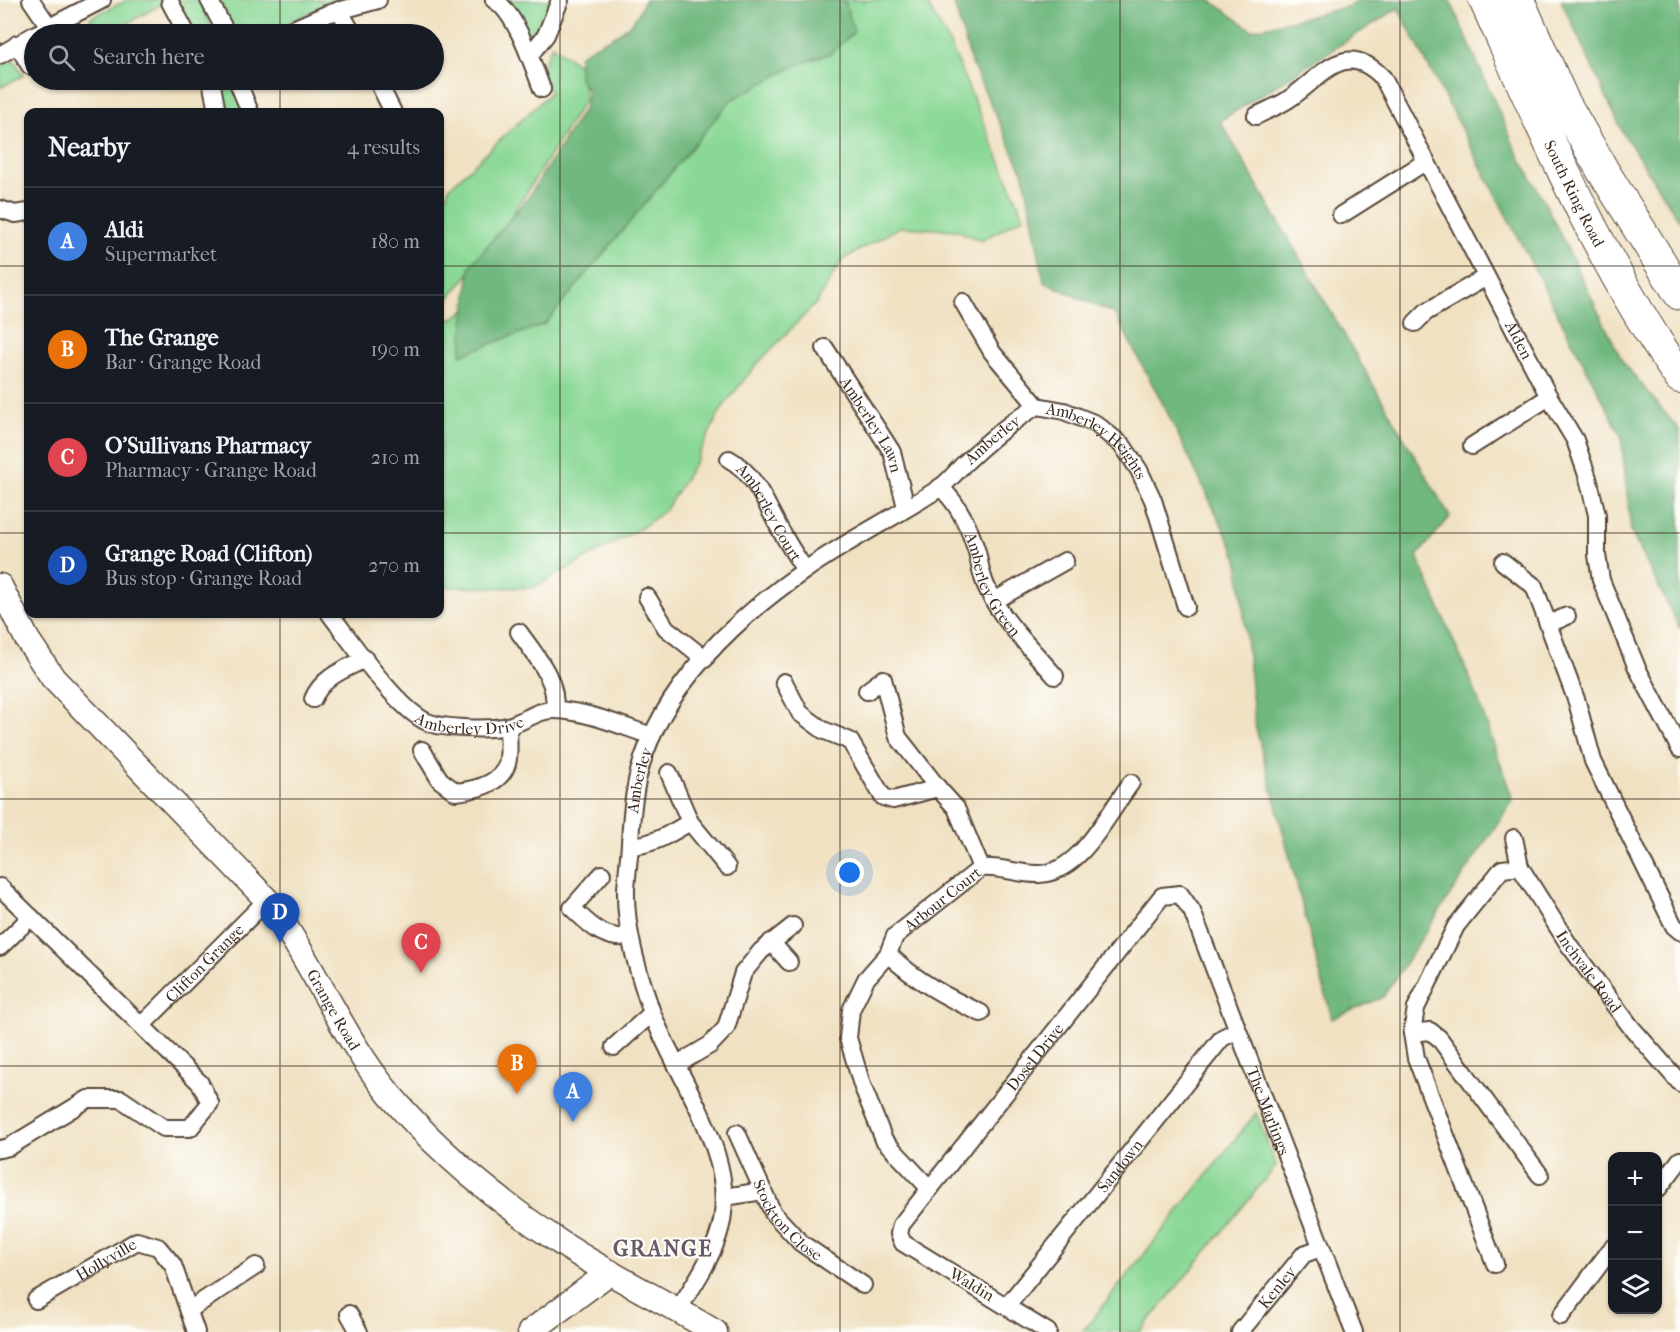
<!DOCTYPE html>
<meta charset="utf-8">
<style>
body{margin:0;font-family:"IM FELL French Canon",serif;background:#20242c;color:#f1f3f6}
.controls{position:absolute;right:18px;bottom:18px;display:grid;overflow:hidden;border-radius:12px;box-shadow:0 2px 4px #0004}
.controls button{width:54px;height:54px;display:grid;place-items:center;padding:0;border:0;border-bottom:2px solid #363941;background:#171b24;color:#f1f3f6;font:30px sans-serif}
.you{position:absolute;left:850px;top:873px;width:21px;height:21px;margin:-15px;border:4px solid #fff;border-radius:50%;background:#1a73e8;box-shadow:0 0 0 9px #1a73e833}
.badge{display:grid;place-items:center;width:39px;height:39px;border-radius:50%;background:#db2777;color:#fff;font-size:20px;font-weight:700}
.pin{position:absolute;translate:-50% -50px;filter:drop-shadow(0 2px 3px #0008)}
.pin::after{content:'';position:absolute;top:32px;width:21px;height:18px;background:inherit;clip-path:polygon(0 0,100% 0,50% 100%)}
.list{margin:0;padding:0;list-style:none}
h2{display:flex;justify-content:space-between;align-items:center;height:78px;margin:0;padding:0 24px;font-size:26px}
h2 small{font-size:20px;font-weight:400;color:#9ea1a6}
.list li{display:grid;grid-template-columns:39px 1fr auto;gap:18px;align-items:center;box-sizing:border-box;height:108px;padding:0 24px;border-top:2px solid #363941}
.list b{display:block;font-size:22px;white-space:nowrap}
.list p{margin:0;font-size:20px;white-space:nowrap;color:#9ea1a6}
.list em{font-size:20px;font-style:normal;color:#9ea1a6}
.icon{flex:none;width:33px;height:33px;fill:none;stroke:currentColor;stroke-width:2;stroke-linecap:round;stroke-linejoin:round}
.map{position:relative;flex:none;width:1680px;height:1332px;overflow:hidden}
.search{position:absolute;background:#171b24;box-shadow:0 2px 4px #0004;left:24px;top:24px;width:420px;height:66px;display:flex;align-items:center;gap:15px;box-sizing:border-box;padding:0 21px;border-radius:33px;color:#9ea1a6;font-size:22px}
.panel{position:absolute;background:#171b24;box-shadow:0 2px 4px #0004;left:24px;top:108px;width:420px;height:510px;border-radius:12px}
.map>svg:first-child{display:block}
.green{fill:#8ad896;stroke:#62815a;stroke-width:1.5}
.forest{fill:#6fb87f;stroke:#55714e;stroke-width:1.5}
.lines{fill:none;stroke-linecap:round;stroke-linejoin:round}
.street-casing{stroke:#564537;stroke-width:20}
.secondary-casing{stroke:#564537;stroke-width:27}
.highway-casing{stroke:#564537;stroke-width:34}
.street{stroke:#fff;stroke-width:16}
.secondary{stroke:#fff;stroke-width:24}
.highway{stroke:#fff;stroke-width:32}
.grid{fill:none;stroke:#3b2a1e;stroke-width:1.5;stroke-opacity:0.55}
.labels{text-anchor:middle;stroke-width:4.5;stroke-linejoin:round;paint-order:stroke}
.street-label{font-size:16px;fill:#3b2a1e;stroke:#fdfcf7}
.district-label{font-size:22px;font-weight:bold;letter-spacing:1.5px;fill:#675968;stroke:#fdfcf7}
</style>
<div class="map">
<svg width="1680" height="1332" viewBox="0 0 1680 1332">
<rect width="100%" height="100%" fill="#fdfcf7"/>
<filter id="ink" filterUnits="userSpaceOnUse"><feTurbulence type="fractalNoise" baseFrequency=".0167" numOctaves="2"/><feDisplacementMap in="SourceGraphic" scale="12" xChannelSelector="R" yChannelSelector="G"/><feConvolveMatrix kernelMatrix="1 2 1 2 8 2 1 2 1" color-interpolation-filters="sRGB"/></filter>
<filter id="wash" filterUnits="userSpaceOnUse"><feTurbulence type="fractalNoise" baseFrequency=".008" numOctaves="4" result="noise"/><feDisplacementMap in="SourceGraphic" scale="24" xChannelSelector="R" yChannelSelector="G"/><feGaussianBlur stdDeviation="1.35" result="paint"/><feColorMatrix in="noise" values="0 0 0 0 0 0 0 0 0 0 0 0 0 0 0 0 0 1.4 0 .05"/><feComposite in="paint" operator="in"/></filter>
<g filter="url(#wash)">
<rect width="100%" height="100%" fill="#f0e1c2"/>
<!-- green -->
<g class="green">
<path d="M127 0H159L162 4 108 34H95L90 18Z"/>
<path d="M176 0H200L214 34H194Z"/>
<path d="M220 0H343L318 8 266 34H234Z"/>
<path d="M505 0H552C547 12 542 35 527 36Z"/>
<path d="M808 0H925L949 42 1024 217 981 241 957 230 900 227 842 260 817 302 755 366 722 408 695 462 667 508 646 525 533 588 447 587 440 573V326L474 305Z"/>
<path d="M552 45 581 67 585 99 496 241 440 309V204L445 199 449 188 550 93 541 69Z"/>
<path d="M13 59 24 75 0 88V66Z"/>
<path d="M232 86 246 112H223L224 89Z"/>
<path d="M1256 1113 1276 1166 1140 1332 1083 1331Z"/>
</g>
<!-- forest -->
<g class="forest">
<path d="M644 0H841L846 3 854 32 831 53 795 66 731 100 545 324 461 355 470 266 528 198 585 107 588 92 579 78V56C606 36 633 36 644 0Z"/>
<path d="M953 0H1210L1252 30 1350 6 1359 0H1450L1515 148 1545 203 1623 362 1680 431V629L1631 532 1621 435 1398 8 1220 121 1450 517 1417 556 1474 688 1513 800 1383 997 1332 1019 1255 725 1238 559 1168 414 1115 314 1044 282 1024 175 971 62Z"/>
<path d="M1561 0H1680V222L1623 133Z"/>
</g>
</g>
<g filter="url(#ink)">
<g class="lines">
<defs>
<g id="street">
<path d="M31 0 50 28"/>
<path d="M209 0 227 34"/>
<path d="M494 0C516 12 533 66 542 89"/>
<path d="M170 2 187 34"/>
<path d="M339 10 353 34"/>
<path d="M36 34 102 0"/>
<path d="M282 34 327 14 378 0"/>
<path d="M17 44 30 66 34 63"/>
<path d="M0 55 34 35"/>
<path d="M529 56 546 35 560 0"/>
<path d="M211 80 217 112"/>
<path d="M237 80 250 112"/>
<path d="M377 80 393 112"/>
<path id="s1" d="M1256 116C1267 110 1279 106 1289 99 1323 76 1345 38 1383 78L1549 397 1575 440 1588 478 1597 515V555L1601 580 1637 668 1680 749"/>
<path d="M0 209 15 214 28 212"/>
<path d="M1341 215 1425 162"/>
<path id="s2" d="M963 302 992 352 1037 406 1064 411 1096 424 1123 446 1139 470 1153 500 1186 607"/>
<path d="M1415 323 1426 312 1486 277"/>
<path id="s3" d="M825 348 892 452 906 507"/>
<path d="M1472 446 1549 397"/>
<path id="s4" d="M729 459C758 475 768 511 785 538 791 549 798 559 805 570"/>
<path id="s5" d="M940 487C958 503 970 529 977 552 980 564 981 576 987 588 1002 621 1031 648 1055 676"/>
<path d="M1503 562 1534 586 1577 702 1593 761 1674 926 1680 931"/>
<path d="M647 597 666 628 705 659"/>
<path d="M994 601 1065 561"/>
<path id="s6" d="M330 614C351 641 396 708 427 722 444 729 489 730 508 726 524 722 538 709 555 710 588 711 621 726 652 736"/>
<path d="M1549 624 1567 616"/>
<path d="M519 632C535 655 559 681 554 710"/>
<path d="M784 682 800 713 823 730 850 741 883 797 893 800 938 788 956 808 981 868"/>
<path d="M867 691 883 679 898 737 938 788"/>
<path d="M313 699C322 677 345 669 365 659"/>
<path d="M422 750 440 780 456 792C474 790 500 785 507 764 510 753 508 737 508 726"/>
<path d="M669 773 690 822 727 867"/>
<path d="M1514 838 1520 867"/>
<path d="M630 846C653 845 670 834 690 822"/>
<path d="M602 874 572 908C590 925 603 940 630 937"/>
<path d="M0 887 200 1083 210 1103 190 1128H164L121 1099H88L9 1147 0 1149"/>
<path d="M771 942 789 962"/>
<path d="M0 947 31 917"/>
<path d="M888 954C916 981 946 997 981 1013"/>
<path id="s7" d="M142 1025 267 900"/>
<path d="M1412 1033 1430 1031 1439 1038 1540 1175"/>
<path d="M614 1047 652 1013"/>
<path d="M676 1065 710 1045 726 1028 743 973 761 951 793 926"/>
<path id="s8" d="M737 1133 773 1213 801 1243 863 1285"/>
<path id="s9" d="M930 1189 884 1140 862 1085 848 1038 851 1010 866 979 888 954 895 936 981 868C1001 866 1020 875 1040 874 1081 872 1108 813 1131 783"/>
<path d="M1658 1189 1680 1160"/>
<path d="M725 1197 763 1191"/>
<path id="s10" d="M1495 1264 1416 1058 1412 1033 1416 1008 1456 926 1502 869 1520 867 1569 945 1631 1027 1680 1083"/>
<path id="s11" d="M36 1300 137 1241 158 1247 173 1265 196 1332"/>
<path id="s12" d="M1007 1306 1222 1038 1236 1031"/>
<path d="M189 1310 256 1266"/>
<path id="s13" d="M678 1310C693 1286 709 1263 718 1236 744 1161 676 1078 651 1010 638 971 625 931 626 889 627 874 629 859 630 844 631 820 633 796 639 772 661 688 735 619 804 571 846 541 894 518 938 489 949 482 957 470 966 462 989 440 1010 422 1037 406"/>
<path d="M349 1314 359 1332"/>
<path d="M1561 1316 1612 1248"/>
<path id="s14" d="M1048 1332 903 1243 899 1234 901 1225 1162 896 1180 894 1192 911 1354 1332"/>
<path id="s15" d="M1240 1332 1304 1254 1321 1248"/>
</g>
<g id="secondary">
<path id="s16" d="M0 586 27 639 53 678 267 900C313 962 341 1036 390 1095 439 1153 499 1202 561 1243 611 1276 664 1301 715 1332"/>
<path d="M530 1332 610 1272"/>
</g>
<g id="highway">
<path id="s17" d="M1485 0C1543 128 1599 261 1680 377"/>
<path d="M1518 0 1563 101 1603 171 1680 294"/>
</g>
</defs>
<!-- street casing -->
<use href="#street" class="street-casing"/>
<!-- secondary casing -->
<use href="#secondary" class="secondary-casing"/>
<!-- highway casing -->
<use href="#highway" class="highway-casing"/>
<!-- street -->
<use href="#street" class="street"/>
<!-- secondary -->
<use href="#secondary" class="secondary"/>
<!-- highway -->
<use href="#highway" class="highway"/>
</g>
</g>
<!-- grid -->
<path class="grid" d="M280 0V34M560 0V1332M840 0V1332M1120 0V1332M1400 0V1332M280 80V112M0 266H28M440 266H1680M0 533H28M440 533H1680M280 614V1332M0 799H1680M0 1066H1680"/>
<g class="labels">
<!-- street labels -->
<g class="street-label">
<text dy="6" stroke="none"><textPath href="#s17" startOffset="213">South Ring Road</textPath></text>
<text dy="6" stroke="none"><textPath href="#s1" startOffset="444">Alden</textPath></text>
<text dy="6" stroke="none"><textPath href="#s3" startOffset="90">Amberley Lawn</textPath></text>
<text dy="6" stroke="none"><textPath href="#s13" startOffset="1064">Amberley</textPath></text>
<text dy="6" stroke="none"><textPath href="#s2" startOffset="200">Amberley Heights</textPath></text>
<text dy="6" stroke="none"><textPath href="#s4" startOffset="68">Amberley Court</textPath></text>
<text dy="6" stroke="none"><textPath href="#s5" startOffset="112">Amberley Green</textPath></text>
<text dy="6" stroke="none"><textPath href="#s6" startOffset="189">Amberley Drive</textPath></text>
<text dy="6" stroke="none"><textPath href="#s13" startOffset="560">Amberley</textPath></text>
<text dy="6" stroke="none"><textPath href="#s9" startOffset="351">Arbour Court</textPath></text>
<text dy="6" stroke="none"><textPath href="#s7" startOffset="88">Clifton Grange</textPath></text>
<text dy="6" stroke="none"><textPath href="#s10" startOffset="579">Inchvale Road</textPath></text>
<text dy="6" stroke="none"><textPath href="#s16" startOffset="543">Grange Road</textPath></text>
<text dy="6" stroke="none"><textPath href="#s14" startOffset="404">Dosel Drive</textPath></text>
<text dy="6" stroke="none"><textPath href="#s14" startOffset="862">The Marlings</textPath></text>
<text dy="6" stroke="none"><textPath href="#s12" startOffset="180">Sandown</textPath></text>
<text dy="6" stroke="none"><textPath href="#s8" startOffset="102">Stockton Close</textPath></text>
<text dy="6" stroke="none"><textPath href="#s11" startOffset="81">Hollyville</textPath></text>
<text transform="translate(972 1284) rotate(31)" y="6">Waldin</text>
<text dy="6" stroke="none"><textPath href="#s15" startOffset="58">Kenley</textPath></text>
</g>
<!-- district labels -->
<g class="district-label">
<text x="663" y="1256">GRANGE</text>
</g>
</g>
</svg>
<div class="controls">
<button>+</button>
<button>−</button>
<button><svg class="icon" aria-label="layers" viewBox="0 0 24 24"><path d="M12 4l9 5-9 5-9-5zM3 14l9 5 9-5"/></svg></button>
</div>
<div class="you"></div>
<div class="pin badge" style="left:573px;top:1122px;background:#3f7fe0">A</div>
<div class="pin badge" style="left:517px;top:1094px;background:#e8710a">B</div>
<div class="pin badge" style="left:421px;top:973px;background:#e0444e">C</div>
<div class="pin badge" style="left:280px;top:943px;background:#1a4fb4">D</div>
<div class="search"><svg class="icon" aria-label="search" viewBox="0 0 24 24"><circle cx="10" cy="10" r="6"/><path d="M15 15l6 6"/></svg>Search here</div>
<section class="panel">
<h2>Nearby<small>4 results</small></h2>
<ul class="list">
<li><span class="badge" style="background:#3f7fe0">A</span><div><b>Aldi</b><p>Supermarket</p></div><em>180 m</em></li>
<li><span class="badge" style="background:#e8710a">B</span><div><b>The Grange</b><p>Bar · Grange Road</p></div><em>190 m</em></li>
<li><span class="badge" style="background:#e0444e">C</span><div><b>O'Sullivans Pharmacy</b><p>Pharmacy · Grange Road</p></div><em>210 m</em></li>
<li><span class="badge" style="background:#1a4fb4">D</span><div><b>Grange Road (Clifton)</b><p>Bus stop · Grange Road</p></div><em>270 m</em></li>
</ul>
</section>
</div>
